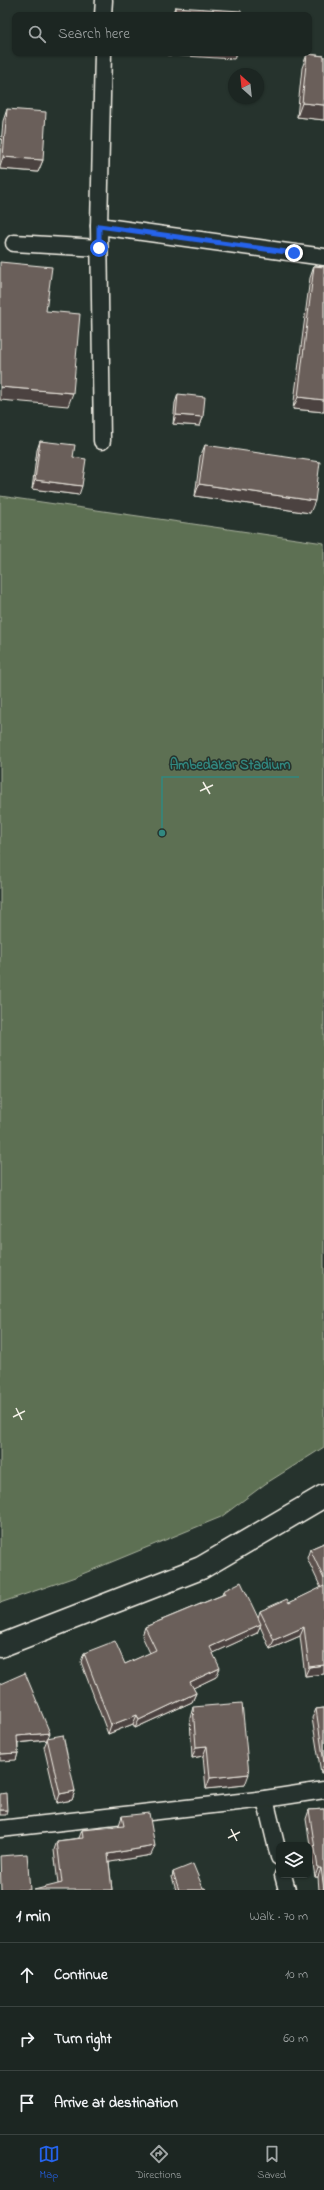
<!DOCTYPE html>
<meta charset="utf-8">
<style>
body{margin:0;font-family:"Indie Flower",sans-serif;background:#252e2a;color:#f1f3f6}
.controls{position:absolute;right:12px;bottom:12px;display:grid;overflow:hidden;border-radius:8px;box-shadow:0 1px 3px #0004}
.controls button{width:36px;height:36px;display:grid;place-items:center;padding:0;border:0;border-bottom:1px solid #3a4340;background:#1c2622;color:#f1f3f6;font:20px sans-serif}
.compass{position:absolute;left:228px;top:68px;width:36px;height:36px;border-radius:50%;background:#1c2622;box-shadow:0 1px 3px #0004;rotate:333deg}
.stop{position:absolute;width:12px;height:12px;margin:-9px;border:3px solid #2563eb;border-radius:50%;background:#fff}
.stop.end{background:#2563eb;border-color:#fff;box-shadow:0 1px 4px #0008}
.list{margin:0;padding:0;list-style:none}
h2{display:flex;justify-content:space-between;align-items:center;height:52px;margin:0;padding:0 16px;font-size:17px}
h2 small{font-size:13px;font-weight:400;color:#a0a5a5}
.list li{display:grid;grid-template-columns:26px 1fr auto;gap:12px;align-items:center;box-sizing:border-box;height:64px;padding:0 16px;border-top:1px solid #3a4340}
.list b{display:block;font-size:15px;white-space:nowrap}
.list em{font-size:13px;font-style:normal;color:#a0a5a5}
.icon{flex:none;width:22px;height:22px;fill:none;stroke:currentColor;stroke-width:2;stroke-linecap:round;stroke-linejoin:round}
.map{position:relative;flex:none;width:324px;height:1890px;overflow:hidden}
.search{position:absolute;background:#1c2622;box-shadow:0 1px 3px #0004;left:12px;right:12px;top:12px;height:44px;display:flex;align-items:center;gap:10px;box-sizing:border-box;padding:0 14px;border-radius:8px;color:#a0a5a5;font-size:15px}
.sheet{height:244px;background:#1c2622}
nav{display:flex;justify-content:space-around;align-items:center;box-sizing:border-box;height:56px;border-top:1px solid #3a4340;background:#1c2622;font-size:11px;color:#a0a5a5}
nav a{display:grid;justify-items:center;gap:2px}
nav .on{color:#2563eb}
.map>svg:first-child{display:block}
.green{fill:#5d7052;stroke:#a8b09d}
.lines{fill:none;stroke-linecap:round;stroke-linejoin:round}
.street-casing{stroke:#f4f1e8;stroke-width:19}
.secondary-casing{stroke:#f4f1e8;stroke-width:25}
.street{stroke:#26332d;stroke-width:16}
.secondary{stroke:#26332d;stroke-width:22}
.wall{fill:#5c514d;stroke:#f4f1e8}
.shaded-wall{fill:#4b423f;stroke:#f4f1e8}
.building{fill:#6b5e5a;stroke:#f4f1e8}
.route{stroke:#2563eb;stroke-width:5}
.ticks{fill:none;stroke:#f4f1e8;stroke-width:1.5}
.leader{fill:none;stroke:#318880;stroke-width:1.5}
.callout-dot{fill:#318880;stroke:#26332d;stroke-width:1.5}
.callout-label{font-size:14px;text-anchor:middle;font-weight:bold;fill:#318880;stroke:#26332d;stroke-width:3;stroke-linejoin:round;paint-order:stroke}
</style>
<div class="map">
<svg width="324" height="1890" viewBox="0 0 324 1890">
<rect width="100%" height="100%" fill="#26332d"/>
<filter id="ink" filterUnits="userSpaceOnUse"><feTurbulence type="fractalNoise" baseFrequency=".025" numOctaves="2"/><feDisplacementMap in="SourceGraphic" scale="8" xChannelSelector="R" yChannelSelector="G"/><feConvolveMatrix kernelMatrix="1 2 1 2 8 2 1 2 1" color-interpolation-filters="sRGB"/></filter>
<g filter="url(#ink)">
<!-- green -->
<path class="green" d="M0 496 324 543V1447L265 1484 221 1517 75 1577 0 1603Z"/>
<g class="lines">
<defs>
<g id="street">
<path d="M103 15 104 0"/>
<path d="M99 226 324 257"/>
<path d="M14 243 99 248"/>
<path d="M102 441 99 226 103 53"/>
<path d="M265 1799 279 1857"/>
<path d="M0 1829 265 1799 324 1790"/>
<path d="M283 1875 287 1890"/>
</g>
<path id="secondary" d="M0 1646 201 1568 324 1496"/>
</defs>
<!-- street casing -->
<use href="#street" class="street-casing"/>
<!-- secondary casing -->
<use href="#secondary" class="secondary-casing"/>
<!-- street -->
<use href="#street" class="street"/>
<!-- secondary -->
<use href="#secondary" class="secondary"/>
</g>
<!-- wall -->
<g class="wall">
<path d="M175 7 241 15H172Z"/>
<path d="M307 54 324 56V120L297 117 302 68Z"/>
<path d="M7 109 43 160 38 172 0 169V156L3 121Z"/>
<path d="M314 266 324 267V412L293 409 310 278Z"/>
<path d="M178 394 203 417 200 426 173 424 175 403Z"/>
<path d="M40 441 73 457 79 495 32 489 37 450Z"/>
<path d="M205 445 310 513 195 496 200 457Z"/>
<path d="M324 1543V1674L305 1676 300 1636 270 1649 260 1626 257 1633 213 1653 216 1677 193 1688 196 1693 192 1702 135 1728 133 1724 108 1734 81 1662 84 1653 125 1664 150 1653 142 1636 145 1627 222 1595 223 1591 258 1618 260 1611 289 1603 321 1588 307 1558 310 1549Z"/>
<path d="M0 1684 48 1738 75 1791 72 1800 57 1803 44 1747 47 1740 18 1743V1753L16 1760Z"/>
<path d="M193 1707 245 1785 206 1789 203 1756 192 1758 190 1718Z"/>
<path d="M324 1708V1772L321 1773 312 1718 316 1709Z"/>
<path d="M324 1809V1890H319L318 1877H315L306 1819 309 1810Z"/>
<path d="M122 1816 151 1855 109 1862 112 1890 58 1884 54 1850 57 1841 79 1838 82 1830 119 1826V1825Z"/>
<path d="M173 1872 203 1888 206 1890H176L172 1877Z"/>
</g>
<!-- shaded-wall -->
<g class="shaded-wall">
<path d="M169 53H237L234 59 168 55Z"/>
<path d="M302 103 324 105V120L297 117Z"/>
<path d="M3 157 43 160 38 172 0 169V167Z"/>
<path d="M0 387 73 393 68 406 0 400Z"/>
<path d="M298 397 324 400V412L293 409Z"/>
<path d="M176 415 203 417 200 426 173 424Z"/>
<path d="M35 480 82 486 79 495 32 489Z"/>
<path d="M199 484 315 501 310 513 195 496Z"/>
<path d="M261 1624 257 1633 207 1656 210 1647Z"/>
<path d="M304 1627 300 1636 270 1649 274 1640Z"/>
<path d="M324 1665V1674L305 1676 309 1667Z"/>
<path d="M220 1668 216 1677 187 1691 190 1682Z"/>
<path d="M196 1693 192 1702 135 1728 139 1720Z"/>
<path d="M137 1715 133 1724 108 1734 111 1725Z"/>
<path d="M50 1733 47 1740 15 1743 17 1736Z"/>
<path d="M207 1746 203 1756 192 1758 196 1747Z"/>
<path d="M18 1753 16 1760 0 1761V1754Z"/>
<path d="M324 1764V1772L321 1773Z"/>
<path d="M249 1774 245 1785 206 1789 210 1778Z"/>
<path d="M75 1791 72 1800 57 1803 60 1794Z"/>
<path d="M0 1810H7L6 1815H0Z"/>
<path d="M155 1846 151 1855 105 1863 108 1854Z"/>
<path d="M318 1868H321L318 1877H315Z"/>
</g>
<!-- building -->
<g class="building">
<path d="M175 7 241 11V15H175Z"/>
<path d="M307 54 324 56V105L302 103Z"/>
<path d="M7 109 46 112 43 160 3 157Z"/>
<path d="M0 262 52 267 46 311 80 314 73 393 0 387Z"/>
<path d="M314 266 324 267V400L298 397Z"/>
<path d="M178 394 205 397 203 417 176 415Z"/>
<path d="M40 441 75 445 73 457 86 459 82 486 35 480Z"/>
<path d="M205 445 320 462 315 501 199 484Z"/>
<path d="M324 1543V1579L310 1549Z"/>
<path d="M241 1582 261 1624 210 1647 220 1668 190 1682 196 1693 139 1720 137 1715 111 1725 84 1653 115 1641 125 1664 156 1650 145 1627 225 1594 223 1591Z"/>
<path d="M324 1586V1665L309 1667 304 1627 274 1640 260 1611 287 1599 289 1603Z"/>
<path d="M25 1673 50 1733 17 1736 18 1753 0 1754V1684Z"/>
<path d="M242 1703 249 1774 210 1778 207 1746 196 1747 193 1707Z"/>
<path d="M324 1708V1763L316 1709Z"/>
<path d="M63 1735 75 1791 60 1794 47 1738Z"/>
<path d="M6 1793 7 1810H0V1794Z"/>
<path d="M324 1809V1890L321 1868H318L309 1810Z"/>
<path d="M149 1813 155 1846 108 1854 112 1890H34L62 1883 57 1841 83 1838 82 1830 124 1826 122 1816Z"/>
<path d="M27 1854 30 1890H1L0 1856Z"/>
<path d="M193 1864 203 1888H205L206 1890H179L173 1872Z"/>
</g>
</g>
<g class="lines" filter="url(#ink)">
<!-- route -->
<path class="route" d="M99 248V226L294 253"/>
</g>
<!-- ticks -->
<path class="ticks" d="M203 782 210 794M200 791 213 785M16 1408 22 1420M13 1417 25 1411M231 1829 237 1841M228 1838 240 1832"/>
<!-- callouts -->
<path class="leader" d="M162 833L162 777H299"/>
<circle class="callout-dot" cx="162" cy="833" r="4"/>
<g class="callout-label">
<text x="230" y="769">Ambedakar Stadium</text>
</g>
</svg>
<div class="controls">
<button><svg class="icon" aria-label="layers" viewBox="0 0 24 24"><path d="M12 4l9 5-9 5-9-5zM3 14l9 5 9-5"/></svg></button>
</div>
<svg class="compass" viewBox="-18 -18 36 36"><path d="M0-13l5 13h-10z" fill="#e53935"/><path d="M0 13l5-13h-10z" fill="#a0a5a5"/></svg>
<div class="stop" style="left:99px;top:248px"></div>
<div class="stop end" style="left:294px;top:253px"></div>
<div class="search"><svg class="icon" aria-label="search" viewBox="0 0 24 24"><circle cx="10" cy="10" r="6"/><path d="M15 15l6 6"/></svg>Search here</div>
</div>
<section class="sheet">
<h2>1 min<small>Walk · 70 m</small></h2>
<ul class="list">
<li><svg class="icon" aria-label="ahead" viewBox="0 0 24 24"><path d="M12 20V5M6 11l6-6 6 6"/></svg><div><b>Continue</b></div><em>10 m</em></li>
<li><svg class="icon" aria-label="right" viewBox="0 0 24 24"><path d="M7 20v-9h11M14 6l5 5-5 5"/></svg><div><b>Turn right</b></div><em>60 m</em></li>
<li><svg class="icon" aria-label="arrive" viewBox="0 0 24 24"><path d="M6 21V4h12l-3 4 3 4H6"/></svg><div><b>Arrive at destination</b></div></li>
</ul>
</section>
<nav>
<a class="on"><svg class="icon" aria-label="map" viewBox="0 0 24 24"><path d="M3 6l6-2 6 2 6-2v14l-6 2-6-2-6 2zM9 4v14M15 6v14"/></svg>Map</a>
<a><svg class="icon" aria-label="directions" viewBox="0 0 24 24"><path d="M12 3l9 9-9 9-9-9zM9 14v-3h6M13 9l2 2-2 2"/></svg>Directions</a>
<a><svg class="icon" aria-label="saved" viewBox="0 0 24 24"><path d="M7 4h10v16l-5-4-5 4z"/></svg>Saved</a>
</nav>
